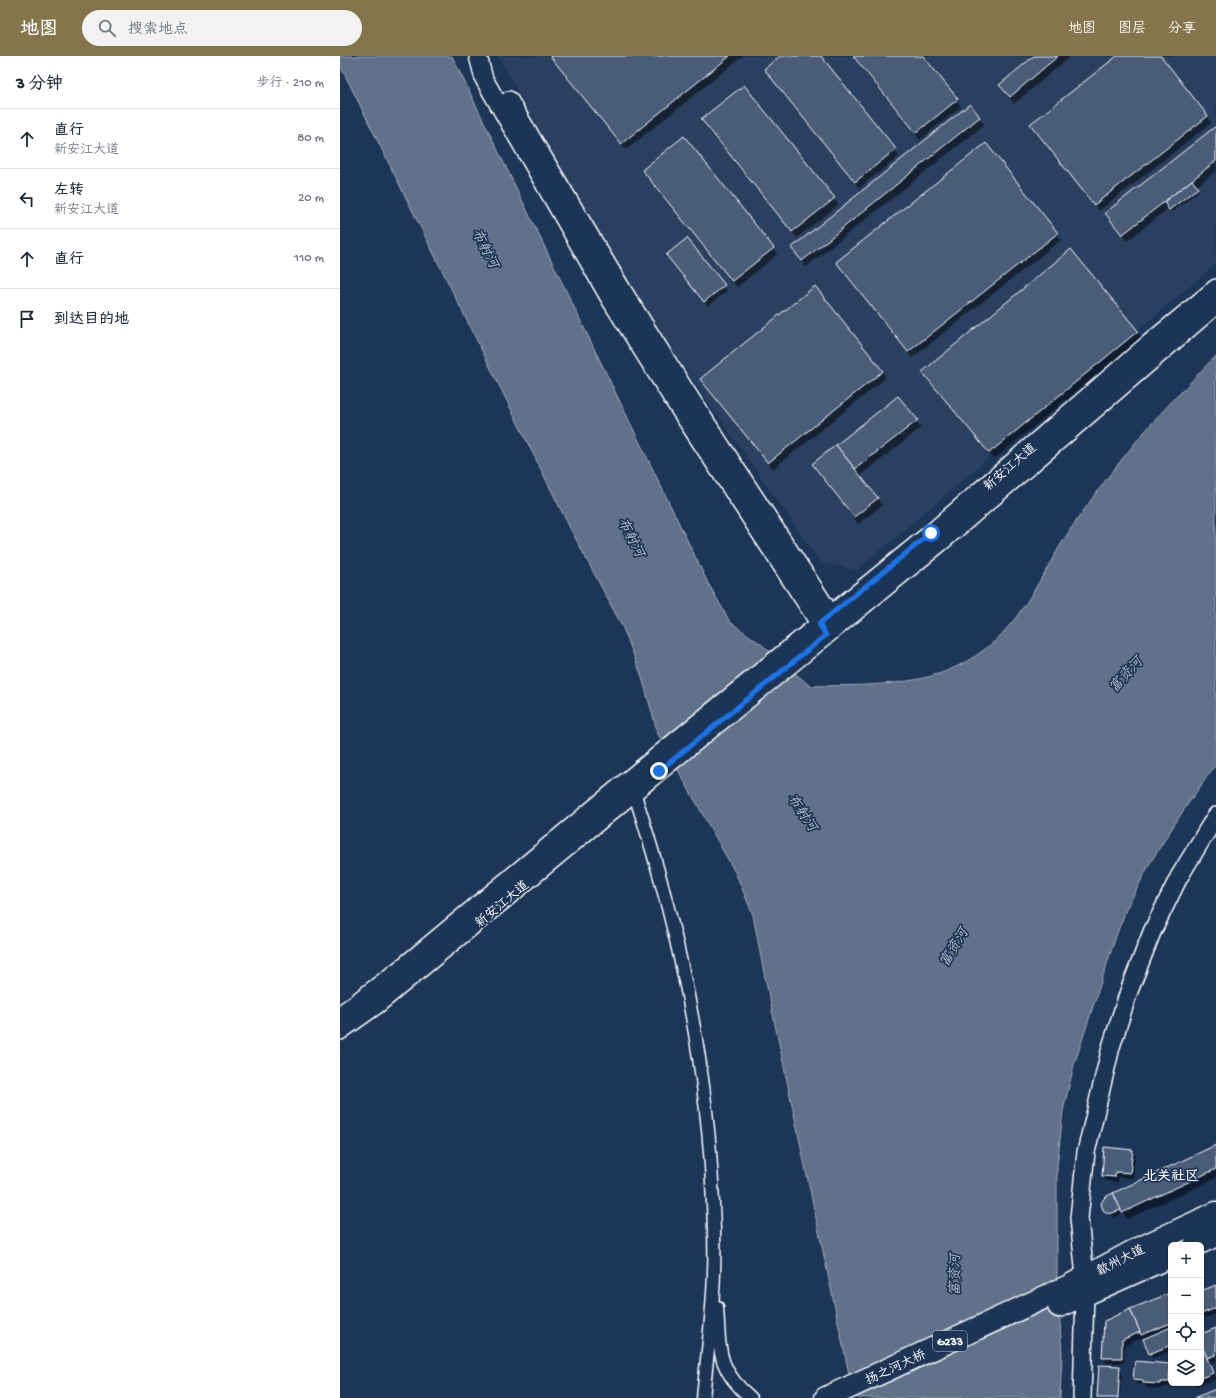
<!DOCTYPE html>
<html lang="zh">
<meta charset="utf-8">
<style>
body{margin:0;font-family:"Gochi Hand","LXGW WenKai TC",sans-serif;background:#f2f2f3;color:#1f2937}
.controls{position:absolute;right:12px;bottom:12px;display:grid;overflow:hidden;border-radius:6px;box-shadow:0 1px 3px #0004}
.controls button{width:36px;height:36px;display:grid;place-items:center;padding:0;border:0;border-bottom:1px solid #e0e1e3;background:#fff;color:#1f2937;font:20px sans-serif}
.stop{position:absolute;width:12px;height:12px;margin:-9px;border:3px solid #1a73e8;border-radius:50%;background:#fff}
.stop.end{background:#1a73e8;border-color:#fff;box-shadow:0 1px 4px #0008}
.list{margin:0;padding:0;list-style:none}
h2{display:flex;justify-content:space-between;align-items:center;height:52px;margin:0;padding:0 16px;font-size:17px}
h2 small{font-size:13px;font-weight:400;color:#747a83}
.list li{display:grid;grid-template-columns:26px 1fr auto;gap:12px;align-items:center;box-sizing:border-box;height:60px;padding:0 16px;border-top:1px solid #e0e1e3}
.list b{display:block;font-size:15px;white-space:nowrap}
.list p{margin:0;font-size:13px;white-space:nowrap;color:#747a83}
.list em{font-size:13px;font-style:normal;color:#747a83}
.icon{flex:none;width:22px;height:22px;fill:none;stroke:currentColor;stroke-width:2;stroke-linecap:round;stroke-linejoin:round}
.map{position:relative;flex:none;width:876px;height:1342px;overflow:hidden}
header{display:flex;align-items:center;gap:24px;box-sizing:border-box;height:56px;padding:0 20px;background:#84754c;color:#fff}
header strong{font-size:19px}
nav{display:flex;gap:22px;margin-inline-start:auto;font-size:14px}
.search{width:280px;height:36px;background:#f2f2f3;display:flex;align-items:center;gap:10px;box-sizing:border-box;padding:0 14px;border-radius:22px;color:#747a83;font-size:15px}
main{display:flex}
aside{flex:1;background:#fff}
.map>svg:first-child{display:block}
.built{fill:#2a4161}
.water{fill:#617289;stroke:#a0aab8}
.shadow{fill:#0007}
.building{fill:#4a5d79;stroke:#fff}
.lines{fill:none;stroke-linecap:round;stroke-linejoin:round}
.street-casing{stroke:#fff;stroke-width:15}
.secondary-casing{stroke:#fff;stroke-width:20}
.highway-casing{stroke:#fff;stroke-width:25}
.street{stroke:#1d3557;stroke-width:12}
.secondary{stroke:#1d3557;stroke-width:17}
.highway{stroke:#1d3557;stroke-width:22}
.route{stroke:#1a73e8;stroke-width:5}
.labels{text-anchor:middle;stroke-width:3.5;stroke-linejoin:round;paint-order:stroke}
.shield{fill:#1d3557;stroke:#bbc2cd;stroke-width:1}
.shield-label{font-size:12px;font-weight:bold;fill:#fff}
.street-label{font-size:13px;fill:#fff;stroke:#1d3557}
.water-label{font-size:14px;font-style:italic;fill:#b8c0ca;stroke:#1d3557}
.neighbourhood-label{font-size:14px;font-weight:bold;fill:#fff;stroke:#1d3557}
</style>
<header>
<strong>地图</strong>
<div class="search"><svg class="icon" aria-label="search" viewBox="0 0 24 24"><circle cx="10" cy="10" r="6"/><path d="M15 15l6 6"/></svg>搜索地点</div>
<nav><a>地图</a><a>图层</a><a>分享</a></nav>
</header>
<main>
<aside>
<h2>3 分钟<small>步行 · 210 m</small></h2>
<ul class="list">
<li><svg class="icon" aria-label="ahead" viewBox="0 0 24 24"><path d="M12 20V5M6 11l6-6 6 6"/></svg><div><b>直行</b><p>新安江大道</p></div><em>80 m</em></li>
<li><svg class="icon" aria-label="left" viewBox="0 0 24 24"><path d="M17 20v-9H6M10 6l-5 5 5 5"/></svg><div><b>左转</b><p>新安江大道</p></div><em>20 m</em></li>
<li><svg class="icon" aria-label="ahead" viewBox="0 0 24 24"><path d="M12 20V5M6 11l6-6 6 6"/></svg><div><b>直行</b></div><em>110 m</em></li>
<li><svg class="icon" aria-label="arrive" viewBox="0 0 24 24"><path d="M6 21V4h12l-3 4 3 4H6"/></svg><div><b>到达目的地</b></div></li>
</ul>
</aside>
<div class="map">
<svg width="876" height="1342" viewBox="0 0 876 1342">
<rect width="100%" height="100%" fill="#1d3557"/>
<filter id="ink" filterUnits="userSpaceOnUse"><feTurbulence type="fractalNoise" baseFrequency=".025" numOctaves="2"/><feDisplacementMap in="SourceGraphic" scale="8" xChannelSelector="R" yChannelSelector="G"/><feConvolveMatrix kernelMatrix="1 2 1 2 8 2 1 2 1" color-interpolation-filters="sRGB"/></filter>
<g filter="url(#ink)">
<!-- built -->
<path class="built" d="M158 0H876V208L517 514 481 507 290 234Z"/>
<!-- water -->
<path class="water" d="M0 0H112L368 527 390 566 421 588 470 630C521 629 582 632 627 605 681 575 699 520 732 471 766 422 802 375 844 333 855 322 865 310 876 300V708L843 755 810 807 786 854 776 880 734 1009 723 1055 717 1111V1222L722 1298 720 1342H517L514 1321 509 1318 422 907 413 859 396 818 318 678 301 618 283 572 230 472 0 9Z"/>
<!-- shadow -->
<g class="shadow">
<path d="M210 0H403L286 94Z"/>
<path d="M442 0H479L555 94 559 101 519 132 429 20 425 13Z"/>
<path d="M512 0H582L617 44 621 51 580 84Z"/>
<path d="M695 0H731L674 48 661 30Z"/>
<path d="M779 0H820L867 60 871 67 759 155 695 75 691 68Z"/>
<path d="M630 49 644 69 466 211 452 192Z"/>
<path d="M362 64 494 142 498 149 457 182 366 71Z"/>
<path d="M876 71V115L856 131 859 135 832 156 829 152 787 185 766 157Z"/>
<path d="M303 114 433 192 437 199 397 231 307 121Z"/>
<path d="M717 177 721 184 572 302 501 213 497 206Z"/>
<path d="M330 204 384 229 387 235 368 250Z"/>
<path d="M797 275 801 282 654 403 587 323 583 316Z"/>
<path d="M542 315 546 322 433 413 365 330 361 323Z"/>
<path d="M558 341 581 372 520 420 542 449 518 468 477 415 473 408Z"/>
<path d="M876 1090V1122L787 1163 783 1157 775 1161 769 1160 765 1155Z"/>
<path d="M792 1095 795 1100 793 1122 778 1121V1126L766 1125 763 1119Z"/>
<path d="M876 1230V1258L861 1264V1236Z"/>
<path d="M831 1245V1295L813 1302 804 1281 785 1289 784 1307H766L763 1301 765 1265Z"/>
<path d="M876 1273V1305L869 1308 876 1323 856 1331 854 1327H861V1294L864 1292 861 1285V1279Z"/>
<path d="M796 1306 830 1309 831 1311V1331H823L822 1333 807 1332 805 1329 797 1328 794 1323Z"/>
<path d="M779 1311 782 1316 780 1342H758Z"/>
</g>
<!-- building -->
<g class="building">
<path d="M210 0H390L281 88Z"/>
<path d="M440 0H481L556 93 515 126 424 13Z"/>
<path d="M513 0H583L618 43 576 77Z"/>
<path d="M694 0H718L670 41 659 29Z"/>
<path d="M777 0H821L868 60 754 149 690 68Z"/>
<path d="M404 29 495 142 452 176 361 63Z"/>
<path d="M630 48 640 61 462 205 451 192Z"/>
<path d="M876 70V105L782 179 765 157Z"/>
<path d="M344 80 434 192 392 225 302 114Z"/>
<path d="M646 87 718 177 568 296 496 206Z"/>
<path d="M852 124 858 132 829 154 824 146Z"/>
<path d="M347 182 385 229 364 246 326 199Z"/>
<path d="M731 193 798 275 649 397 582 316Z"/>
<path d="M475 230 543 315 428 407 360 323Z"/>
<path d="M558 340 578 364 515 413 496 389Z"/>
<path d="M496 389 538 442 514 461 472 408Z"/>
<path d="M876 1089V1113L782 1157 773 1137Z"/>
<path d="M764 1091 793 1094 790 1117 776 1116 775 1121 762 1120Z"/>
<path d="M773 1137 781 1154 769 1158 763 1154 761 1147 765 1141Z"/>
<path d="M876 1229V1252L861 1258V1235Z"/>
<path d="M828 1238 831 1245V1267L801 1279 790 1253Z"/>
<path d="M790 1253 800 1276 782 1284V1302H762L764 1265Z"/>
<path d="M831 1271V1289L809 1298 803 1283Z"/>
<path d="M876 1272V1299L867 1302 861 1287V1278Z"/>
<path d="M863 1292 873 1317 861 1322V1293Z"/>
<path d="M795 1305 830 1308 829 1326H820V1328L803 1327V1324L793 1323Z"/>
<path d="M759 1309 780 1310 778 1342H757Z"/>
<path d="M876 1333V1342H856V1341Z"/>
</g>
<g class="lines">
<defs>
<g id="street">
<path d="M294 736C338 870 368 1007 373 1148 374 1170 375 1193 374 1216 373 1257 367 1300 363 1342"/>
<path d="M377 1251C380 1293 376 1313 411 1342"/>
</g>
<g id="secondary">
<path d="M138 0 144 23 270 243 334 345 485 576"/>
<path d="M169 44 283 235 347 337 497 568"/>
<path d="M0 959 59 914 306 709 591 477 807 289 876 232"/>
<path d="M0 975 38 948 315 719 600 487 876 249"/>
<path d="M745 1221 739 1162 746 1096 771 991 789 935 812 876 839 821 876 760"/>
<path d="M742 1342 745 1238"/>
</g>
<g id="highway">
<path d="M855 1189 876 1179"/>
<path d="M719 1250 831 1200"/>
<path d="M486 1342 729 1230 794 1195 876 1157"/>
</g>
</defs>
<!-- street casing -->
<use href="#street" class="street-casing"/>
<!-- secondary casing -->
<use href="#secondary" class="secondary-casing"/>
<!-- highway casing -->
<use href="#highway" class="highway-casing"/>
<!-- street -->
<use href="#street" class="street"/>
<!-- secondary -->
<use href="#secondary" class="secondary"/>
<!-- highway -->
<use href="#highway" class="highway"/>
</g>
</g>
<g class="lines" filter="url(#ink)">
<!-- route -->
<path class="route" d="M319 715 486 579 479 568 591 477"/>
</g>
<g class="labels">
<!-- shield labels -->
<rect class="shield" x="593" y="1275" width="34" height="20" rx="3"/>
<g class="shield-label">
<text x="610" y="1289">G233</text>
</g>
<!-- street labels -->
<g class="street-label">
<text transform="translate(669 410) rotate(-41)" y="5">新安江大道</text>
<text transform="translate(161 847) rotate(-40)" y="5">新安江大道</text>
<text transform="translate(780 1203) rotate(-27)" y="5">歙州大道</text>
<text transform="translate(555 1310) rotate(-25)" y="5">扬之河大桥</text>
</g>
<!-- water labels -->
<g class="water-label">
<text transform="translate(146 192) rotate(63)" y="5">布射河</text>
<text transform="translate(292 481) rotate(63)" y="5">布射河</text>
<text transform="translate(785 618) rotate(-48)" y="5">富资河</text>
<text transform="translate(463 756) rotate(56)" y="5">布射河</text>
<text transform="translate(613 891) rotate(-59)" y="5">富资河</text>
<text transform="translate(614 1219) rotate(-89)" y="5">富资河</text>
</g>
<!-- neighbourhood labels -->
<g class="neighbourhood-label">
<text x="831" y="1124">北关社区</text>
</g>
</g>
</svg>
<div class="controls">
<button>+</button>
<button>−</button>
<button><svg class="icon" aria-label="locate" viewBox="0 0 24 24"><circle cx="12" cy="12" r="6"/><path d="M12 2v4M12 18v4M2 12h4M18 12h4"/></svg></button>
<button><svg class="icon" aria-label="layers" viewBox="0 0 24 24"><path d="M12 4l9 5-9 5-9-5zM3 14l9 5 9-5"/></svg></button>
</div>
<div class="stop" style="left:591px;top:477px"></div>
<div class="stop end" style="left:319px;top:715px"></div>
</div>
</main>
